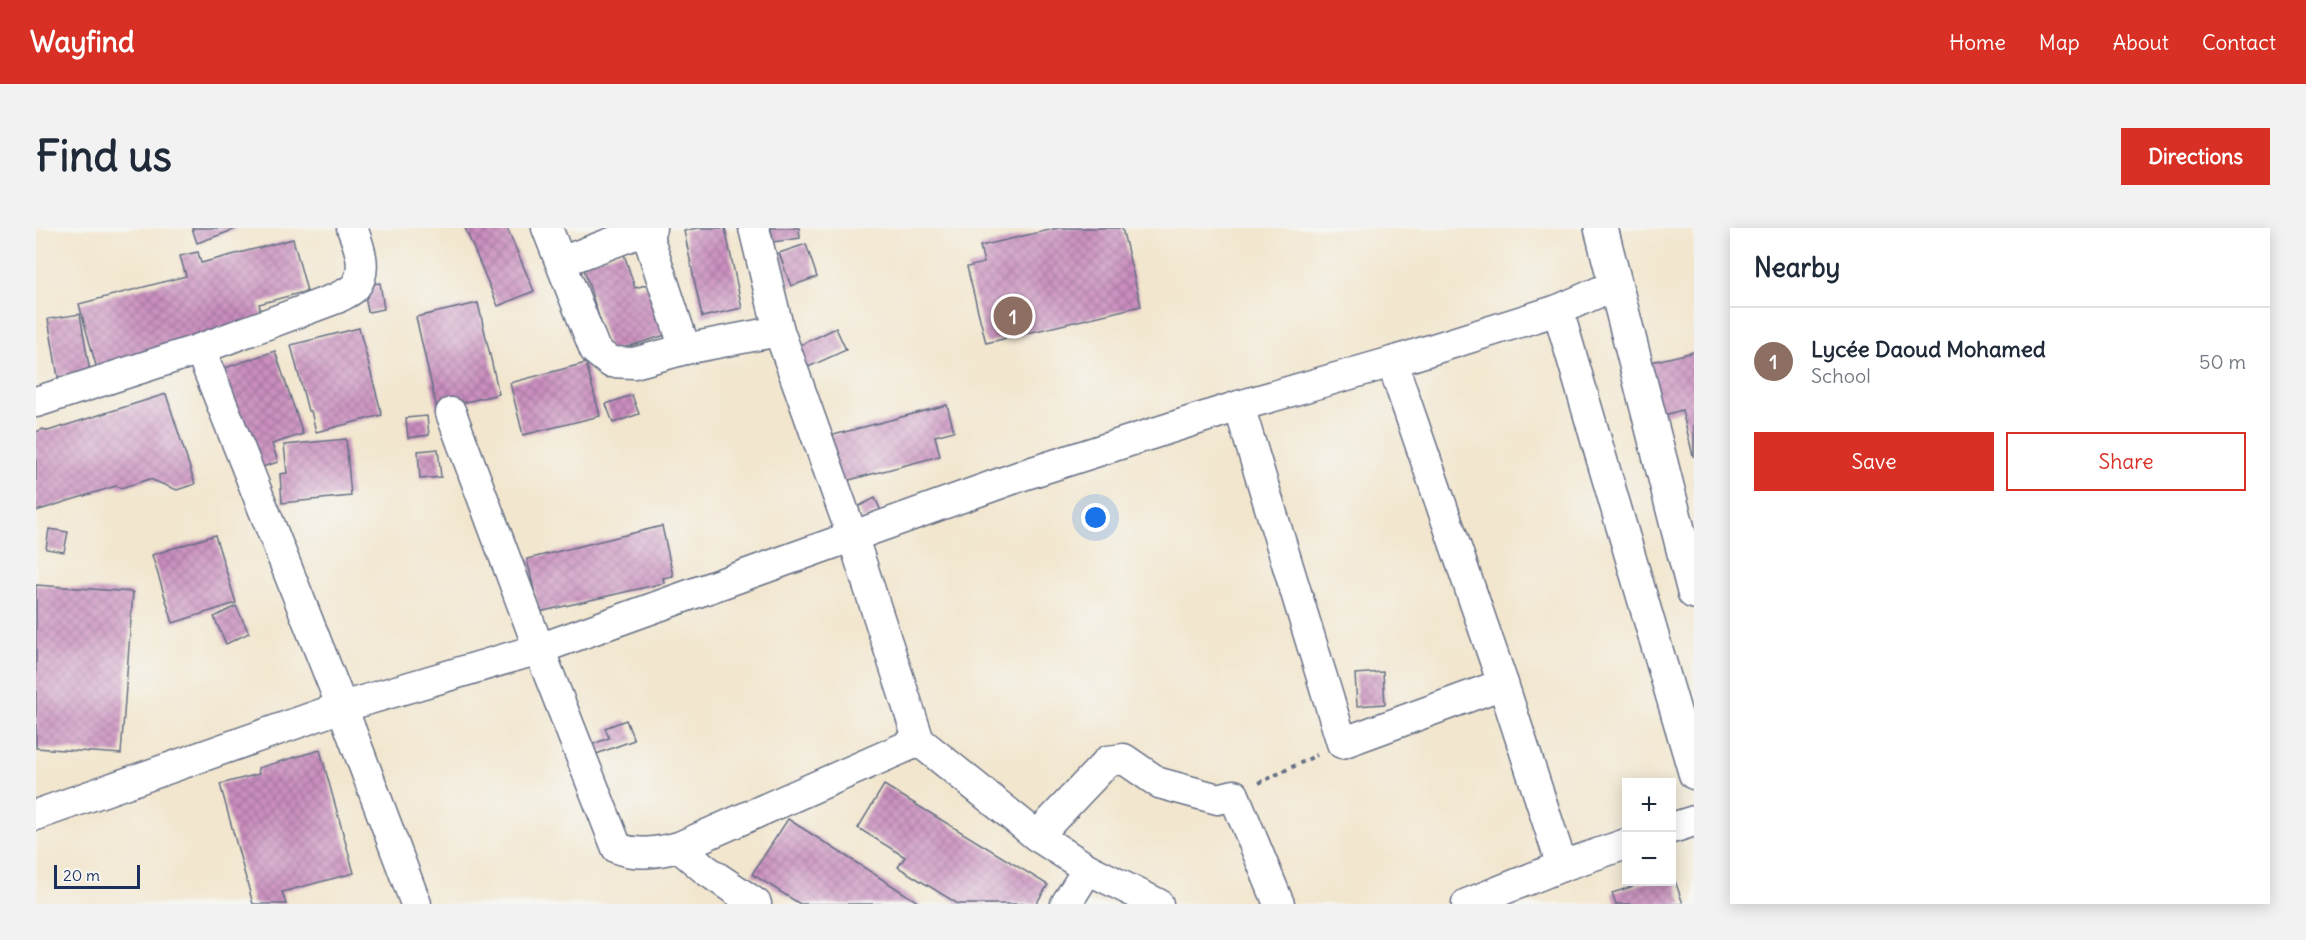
<!DOCTYPE html>
<meta charset="utf-8">
<style>
body{margin:0;font-family:Delius,sans-serif;background:#f2f2f3;color:#1f2937}
.controls{position:absolute;right:18px;bottom:18px;display:grid;overflow:hidden;border-radius:0px;box-shadow:0 3px 15px #0003}
.controls button{width:54px;height:54px;display:grid;place-items:center;padding:0;border:0;border-bottom:2px solid #e0e1e3;background:#fff;color:#1f2937;font:30px sans-serif}
.scale{position:absolute;left:18px;bottom:15px;width:86px;box-sizing:border-box;padding-left:6px;border:3px solid #1b2f5e;border-top:0;font-size:16px;line-height:21px;white-space:nowrap;color:#1b2f5e;-webkit-text-stroke:4px #f6f6f2;paint-order:stroke}
.you{position:absolute;left:1060px;top:290px;width:21px;height:21px;margin:-15px;border:4px solid #fff;border-radius:50%;background:#1a73e8;box-shadow:0 0 0 9px #1a73e833}
.badge{display:grid;place-items:center;width:39px;height:39px;border-radius:50%;background:#d93025;color:#fff;font-size:20px;font-weight:700}
.pin{position:absolute;translate:-50% -50%;border:3px solid #fff;box-shadow:0 2px 6px #0006}
.list{margin:0;padding:0;list-style:none}
h2{display:flex;justify-content:space-between;align-items:center;height:78px;margin:0;padding:0 24px;font-size:26px}
h2 small{font-size:20px;font-weight:400;color:#747a83}
.list li{display:grid;grid-template-columns:39px 1fr auto;gap:18px;align-items:center;box-sizing:border-box;height:108px;padding:0 24px;border-top:2px solid #e0e1e3}
.list b{display:block;font-size:22px;white-space:nowrap}
.list p{margin:0;font-size:20px;white-space:nowrap;color:#747a83}
.list em{font-size:20px;font-style:normal;color:#747a83}
.actions{display:flex;gap:12px;padding:18px 24px}
.actions a{flex:1;padding:14px 0;border:2px solid #d93025;border-radius:0px;text-align:center;font-size:21px;color:#d93025}
.actions .main{background:#d93025;color:#fff}
.map{position:relative;flex:none;width:1658px;height:676px;overflow:hidden;border-radius:0px}
header{display:flex;align-items:center;gap:36px;box-sizing:border-box;height:84px;padding:0 30px;background:#d93025;color:#fff}
header strong{font-size:28px}
nav{display:flex;gap:33px;margin-inline-start:auto;font-size:21px}
.intro{display:flex;align-items:center;justify-content:space-between;box-sizing:border-box;height:144px;padding:0 36px}
h1{margin:0;font-size:42px}
.button{padding:15px 27px;border-radius:0px;background:#d93025;color:#fff;font-size:21px;font-weight:700}
main{display:flex;gap:36px;padding:0 36px}
aside{flex:1;background:#fff;border-radius:0px;box-shadow:0 3px 15px #0003}
.map>svg:first-child{display:block}
.building{fill:url(#building-cross-hatch)}
.lines{fill:none;stroke-linecap:round;stroke-linejoin:round}
.street-casing{stroke:#666f85;stroke-width:33}
.secondary-casing{stroke:#666f85;stroke-width:36}
.path{stroke:#666f85;stroke-width:4;stroke-dasharray:4.5 4.5;stroke-linecap:butt}
.street{stroke:#fff;stroke-width:30}
.secondary{stroke:#fff;stroke-width:33}
</style>
<header>
<strong>Wayfind</strong>
<nav><a>Home</a><a>Map</a><a>About</a><a>Contact</a></nav>
</header>
<div class="intro"><h1>Find us</h1><a class="button">Directions</a></div>
<main>
<div class="map">
<svg width="1658" height="676" viewBox="0 0 1658 676">
<defs>
<pattern id="building-cross-hatch" width="8" height="8" patternUnits="userSpaceOnUse" patternTransform="scale(1.5)"><rect width="8" height="8" fill="#ca8ebe"/><path d="M0 0l8 8M0 8l8-8" fill="none" stroke="#a3749e"/></pattern>
</defs>
<rect width="100%" height="100%" fill="#f6f6f2"/>
<filter id="ink" filterUnits="userSpaceOnUse"><feTurbulence type="fractalNoise" baseFrequency=".0167" numOctaves="2"/><feDisplacementMap in="SourceGraphic" scale="12" xChannelSelector="R" yChannelSelector="G"/><feConvolveMatrix kernelMatrix="1 2 1 2 8 2 1 2 1" color-interpolation-filters="sRGB"/></filter>
<filter id="wash" filterUnits="userSpaceOnUse"><feTurbulence type="fractalNoise" baseFrequency=".008" numOctaves="4" result="noise"/><feDisplacementMap in="SourceGraphic" scale="24" xChannelSelector="R" yChannelSelector="G"/><feGaussianBlur stdDeviation="1.35" result="paint"/><feColorMatrix in="noise" values="0 0 0 0 0 0 0 0 0 0 0 0 0 0 0 0 0 1.4 0 .05"/><feComposite in="paint" operator="in"/></filter>
<g filter="url(#wash)">
<rect width="100%" height="100%" fill="#f2e6ce"/>
<g id="blocks">
<!-- building -->
<g class="building">
<path d="M156 0H203L161 15Z"/>
<path d="M429 0H471L498 63 462 78Z"/>
<path d="M661 0H689L706 80 666 89 648 3Z"/>
<path d="M735 0H763L764 10 737 14Z"/>
<path d="M1022 0H1086L1105 78 950 115 931 39 948 35 944 18Z"/>
<path d="M257 11 271 63 223 76 229 100 62 145 43 76 150 48 144 28 162 24 165 35Z"/>
<path d="M770 16 781 49 755 58 743 25Z"/>
<path d="M587 23 599 60 620 54 636 105 574 124 546 35Z"/>
<path d="M344 55 348 81 332 84 327 57Z"/>
<path d="M442 75 463 166 401 181 380 89Z"/>
<path d="M44 86 54 144 22 149 12 91Z"/>
<path d="M323 100 346 187 280 204 275 183H272L255 117Z"/>
<path d="M800 100 810 122 768 141 758 120Z"/>
<path d="M239 123 267 206 236 216 242 234 214 243 180 143Z"/>
<path d="M1658 124V228H1657L1646 182 1625 188 1611 135Z"/>
<path d="M550 135 564 188 487 207 474 155Z"/>
<path d="M130 166 159 256 141 262 114 251 85 260 80 258 0 283V204L7 201 12 203Z"/>
<path d="M596 167 603 186 577 195 570 176Z"/>
<path d="M911 177 918 203 899 208 904 228 798 256 786 210Z"/>
<path d="M391 188 393 207 372 210 370 190Z"/>
<path d="M310 211 315 268 246 275 244 246 251 245 248 217Z"/>
<path d="M402 221 405 249 384 251 382 223Z"/>
<path d="M839 270 845 283 827 292 821 279Z"/>
<path d="M626 298 637 348 627 350 628 355 503 384 491 331Z"/>
<path d="M13 301 32 304 28 324 10 321Z"/>
<path d="M179 307 200 375 137 395 116 327Z"/>
<path d="M0 357 97 364 85 526 0 520Z"/>
<path d="M200 378 213 405 190 416 178 389Z"/>
<path d="M1347 444 1349 476 1321 478 1319 446Z"/>
<path d="M590 492 598 512 539 534 536 524 573 510 569 500Z"/>
<path d="M284 522 318 645 246 664 250 676H217L184 556 223 546 222 540Z"/>
<path d="M848 557 1012 657 1000 676H922L862 639 869 629 822 600Z"/>
<path d="M752 591 885 676H764L716 646Z"/>
<path d="M1636 644 1647 676H1580L1576 665 1611 654H1636Z"/>
</g>
</g>
</g>
<g filter="url(#ink)">
<use href="#blocks" fill-opacity="0" stroke="#666f85" stroke-width="1.5"/>
<g class="lines">
<defs>
<g id="street">
<path d="M511 0 559 122 574 134 598 135 649 121"/>
<path d="M718 0 743 103 817 310 883 513 1001 608 1052 641 1122 676"/>
<path d="M610 2 649 121 743 103"/>
<path d="M525 34 615 0"/>
<path d="M1522 82 1658 546"/>
<path d="M164 121 306 479 380 676"/>
<path d="M1356 134 1467 456 1526 638"/>
<path d="M0 174 164 121 301 70C306 67 314 64 318 60 333 43 323 18 316 0"/>
<path d="M1203 178 1306 515 1467 456"/>
<path d="M415 185 503 421 581 620C602 628 622 624 643 619L883 513"/>
<path d="M0 587 306 479 503 421 990 246 1203 178 1356 134 1522 82 1579 57"/>
<path d="M1636 600 1658 593"/>
<path d="M1001 608 1072 533 1088 531 1123 555 1182 571 1198 567 1243 676"/>
<path d="M643 619 670 642 720 676"/>
<path d="M1030 676 1052 641"/>
<path d="M1431 676 1526 638 1590 616"/>
</g>
<path id="secondary" d="M1565 0 1658 364"/>
</defs>
<!-- street casing -->
<use href="#street" class="street-casing"/>
<!-- secondary casing -->
<use href="#secondary" class="secondary-casing"/>
<!-- path -->
<path class="path" d="M1223 555 1281 527"/>
<!-- street -->
<use href="#street" class="street"/>
<!-- secondary -->
<use href="#secondary" class="secondary"/>
</g>
</g>
</svg>
<div class="controls">
<button>+</button>
<button>−</button>
</div>
<div class="scale">20 m</div>
<div class="you"></div>
<div class="pin badge" style="left:977px;top:88px;background:#8d6e63">1</div>
</div>
<aside>
<h2>Nearby<small></small></h2>
<ul class="list">
<li><span class="badge" style="background:#8d6e63">1</span><div><b>Lycée Daoud Mohamed</b><p>School</p></div><em>50 m</em></li>
</ul>
<div class="actions"><a class="main">Save</a><a>Share</a></div>
</aside>
</main>
